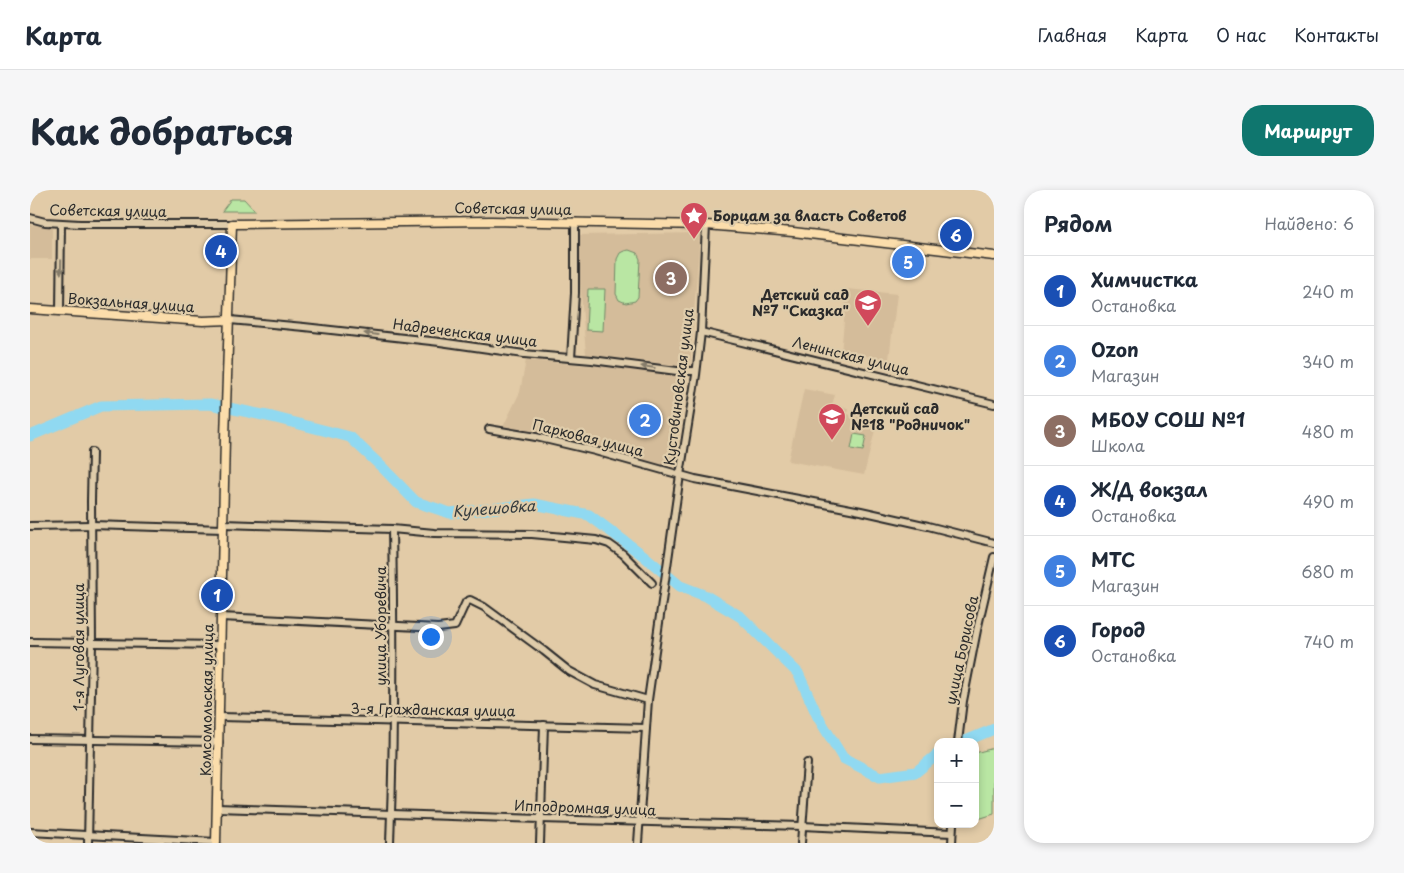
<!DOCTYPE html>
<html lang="ru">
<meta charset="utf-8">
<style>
body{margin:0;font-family:"Playpen Sans",sans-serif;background:#f6f6f7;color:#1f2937}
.controls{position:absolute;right:15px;bottom:15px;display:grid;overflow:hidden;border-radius:10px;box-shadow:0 2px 8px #0003}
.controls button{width:45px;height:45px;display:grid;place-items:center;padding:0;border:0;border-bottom:1px solid #e0e1e3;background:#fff;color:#1f2937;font:25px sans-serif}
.you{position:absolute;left:400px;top:446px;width:18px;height:18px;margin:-12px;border:4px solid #fff;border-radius:50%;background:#1a73e8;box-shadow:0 0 0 8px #1a73e833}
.badge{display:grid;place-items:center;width:32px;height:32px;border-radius:50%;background:#0f766e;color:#fff;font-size:16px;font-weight:700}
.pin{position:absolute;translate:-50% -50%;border:2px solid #fff;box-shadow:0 1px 5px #0006}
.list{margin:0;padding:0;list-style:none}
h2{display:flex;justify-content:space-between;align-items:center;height:65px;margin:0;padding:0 20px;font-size:21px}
h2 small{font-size:16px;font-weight:400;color:#747a83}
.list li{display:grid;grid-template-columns:32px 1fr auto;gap:15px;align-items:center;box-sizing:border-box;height:70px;padding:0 20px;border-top:1px solid #e0e1e3}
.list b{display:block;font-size:19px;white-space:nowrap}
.list p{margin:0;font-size:16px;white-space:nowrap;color:#747a83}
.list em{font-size:16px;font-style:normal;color:#747a83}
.map{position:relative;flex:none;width:964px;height:653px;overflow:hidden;border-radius:20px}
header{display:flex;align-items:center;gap:30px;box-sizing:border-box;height:70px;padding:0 25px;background:#fff;border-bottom:1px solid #e0e1e3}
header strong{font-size:24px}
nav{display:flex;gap:28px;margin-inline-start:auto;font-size:18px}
.intro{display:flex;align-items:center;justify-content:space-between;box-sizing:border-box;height:120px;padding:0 30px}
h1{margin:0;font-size:35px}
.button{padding:12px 22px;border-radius:20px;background:#0f766e;color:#fff;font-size:18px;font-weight:700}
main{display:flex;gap:30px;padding:0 30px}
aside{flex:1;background:#fff;border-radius:20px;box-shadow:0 2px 8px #0003}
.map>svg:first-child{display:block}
.built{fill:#d4bc9a}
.green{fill:#b9e6a3;stroke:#728867}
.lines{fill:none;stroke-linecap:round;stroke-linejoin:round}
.river{stroke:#90d9f1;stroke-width:11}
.minor-casing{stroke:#2b2b2b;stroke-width:10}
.major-casing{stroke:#2b2b2b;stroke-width:11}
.minor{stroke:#dfccaa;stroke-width:6}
.major{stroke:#fbddab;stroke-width:8}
.oneway{fill:#857c6a}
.labels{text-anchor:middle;stroke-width:4.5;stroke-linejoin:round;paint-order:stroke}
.street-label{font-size:14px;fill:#2b2b2b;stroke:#dfccaa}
.poi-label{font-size:14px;font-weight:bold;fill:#2b2b2b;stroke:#dfccaa;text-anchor:start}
.water-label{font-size:15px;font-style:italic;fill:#353c3f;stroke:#dfccaa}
</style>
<header>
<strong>Карта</strong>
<nav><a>Главная</a><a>Карта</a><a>О нас</a><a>Контакты</a></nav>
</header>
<div class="intro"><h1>Как добраться</h1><a class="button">Маршрут</a></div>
<main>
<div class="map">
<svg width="964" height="653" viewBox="0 0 964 653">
<rect width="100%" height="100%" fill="#e2cba7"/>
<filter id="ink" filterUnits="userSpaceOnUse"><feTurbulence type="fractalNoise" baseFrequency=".02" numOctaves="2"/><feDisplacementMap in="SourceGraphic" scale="10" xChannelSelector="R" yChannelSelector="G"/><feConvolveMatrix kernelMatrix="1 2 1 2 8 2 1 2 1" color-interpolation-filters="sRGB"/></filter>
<g filter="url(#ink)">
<!-- built -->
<g class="built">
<path d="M0 35 22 36V69H0Z"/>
<path d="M670 43 660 177 556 164 546 45Z"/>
<path d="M817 99 867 104 859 169 811 163Z"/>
<path d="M496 170 655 184 646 278 473 237 490 202Z"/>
<path d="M774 199 805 205 802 215 818 219 817 224 847 232 834 285 758 271Z"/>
</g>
<!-- green -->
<g class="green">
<path d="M201 9H214L225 21H192Z"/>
<path d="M599 60 607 63 610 69 608 107 605 111 596 113 589 110 586 104 587 69 590 63 594 61Z"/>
<path d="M558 99H575L573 141 556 140Z"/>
<path d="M824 244 836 246 833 261 821 259Z"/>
<path d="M964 558V624L945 630V563Z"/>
</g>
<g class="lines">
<!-- river -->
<g class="river">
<path d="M0 246 71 216 180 214 242 227 320 247 353 278 386 312 420 323 504 314 559 325 614 366 650 396 676 406 711 427 768 483 788 527 813 568 850 587 886 582 908 564"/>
<path d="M933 552 964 539"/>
</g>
<defs>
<g id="minor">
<path d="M0 28 15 32 50 34H202"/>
<path d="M30 121 31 33"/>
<path d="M200 130 274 137 410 152 494 164 562 170 647 181H666"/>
<path d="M671 142 964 214"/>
<path d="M541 168 545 103V32"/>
<path d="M459 239 506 247 565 261 665 289 831 321 898 336 964 353"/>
<path d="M193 334 362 339 404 343 502 344 566 350 579 354 593 364 622 393"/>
<path d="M0 336 62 335 193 339"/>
<path d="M191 427 408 438 425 436 436 412 440 410 454 417 514 461 539 481 565 495 618 510"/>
<path d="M0 452 190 455"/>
<path d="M190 527 616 538"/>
<path d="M0 549 189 552"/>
<path d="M928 552 933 511 947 440 964 367"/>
<path d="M187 618 511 629 772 636 922 643"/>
<path d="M0 642 186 652"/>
<path d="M58 653 62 453 61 311 62 262"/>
<path d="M360 653C364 548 364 444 362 339"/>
<path d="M510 653 514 535"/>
<path d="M608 653 618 510 650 285 666 185 671 142 676 35"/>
<path d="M771 653 777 573"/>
<path d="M922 653 923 634"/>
</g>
<g id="major">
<path d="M0 119 173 131 200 130"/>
<path d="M186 653 195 248 202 34 461 31 676 35 763 42 964 66"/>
</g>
</defs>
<!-- minor casing -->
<use href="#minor" class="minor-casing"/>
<!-- major casing -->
<use href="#major" class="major-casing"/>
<!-- minor -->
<use href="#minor" class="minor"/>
<!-- major -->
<use href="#major" class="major"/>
</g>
<!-- one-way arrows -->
<defs><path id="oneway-solid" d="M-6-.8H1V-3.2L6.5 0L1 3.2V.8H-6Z" transform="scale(1.25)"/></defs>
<g class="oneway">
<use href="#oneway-solid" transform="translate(31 77) rotate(91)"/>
<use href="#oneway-solid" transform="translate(341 144) rotate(-173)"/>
<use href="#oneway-solid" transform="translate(618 177) rotate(-173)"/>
</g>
</g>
<!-- icons -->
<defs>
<symbol id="sight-pin" viewBox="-11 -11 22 30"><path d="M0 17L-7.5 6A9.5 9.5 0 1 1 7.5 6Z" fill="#d1495b" stroke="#dfccaa"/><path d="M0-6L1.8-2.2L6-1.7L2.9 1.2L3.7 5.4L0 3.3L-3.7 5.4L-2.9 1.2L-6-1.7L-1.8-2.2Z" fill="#fff"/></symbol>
<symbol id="school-pin" viewBox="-11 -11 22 30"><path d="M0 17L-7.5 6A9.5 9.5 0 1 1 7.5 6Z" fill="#d1495b" stroke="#dfccaa"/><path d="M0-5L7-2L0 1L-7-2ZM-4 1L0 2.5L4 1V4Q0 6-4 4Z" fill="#fff"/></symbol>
</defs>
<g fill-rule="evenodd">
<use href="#sight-pin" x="648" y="10" width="32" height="43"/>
<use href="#school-pin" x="822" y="97" width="32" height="43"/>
<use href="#school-pin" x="786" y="211" width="32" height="43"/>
</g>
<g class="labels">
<!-- street labels -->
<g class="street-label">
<text transform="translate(483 19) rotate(1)" y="5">Советская улица</text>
<text transform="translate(78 21) rotate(1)" y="5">Советская улица</text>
<text transform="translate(101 113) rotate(4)" y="5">Вокзальная улица</text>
<text transform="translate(435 143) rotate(7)" y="5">Надреченская улица</text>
<text transform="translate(821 166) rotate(14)" y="5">Ленинская улица</text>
<text transform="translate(649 197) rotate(-83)" y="5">Кустовиновская улица</text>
<text transform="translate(558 248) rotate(14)" y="5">Парковая улица</text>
<text transform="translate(351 436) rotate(-90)" y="5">улица Уборевича</text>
<text transform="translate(49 457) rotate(-90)" y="5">1-я Луговая улица</text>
<text transform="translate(932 460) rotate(-78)" y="5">улица Борисова</text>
<text transform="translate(177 510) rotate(-89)" y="5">Комсомольская улица</text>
<text transform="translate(403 520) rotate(1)" y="5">3-я Гражданская улица</text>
<text transform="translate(555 618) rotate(2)" y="5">Ипподромная улица</text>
</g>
<!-- poi labels -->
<g class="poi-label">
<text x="683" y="31">Борцам за власть Советов</text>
<text x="819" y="110" text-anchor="end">Детский сад<tspan x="819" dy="16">№7 "Сказка"</tspan></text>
<text x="821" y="224">Детский сад<tspan x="821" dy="16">№18 "Родничок"</tspan></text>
</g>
<!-- water labels -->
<g class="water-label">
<text transform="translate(464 319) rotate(-4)" y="5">Кулешовка</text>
</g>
</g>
</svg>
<div class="controls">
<button>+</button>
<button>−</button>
</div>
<div class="you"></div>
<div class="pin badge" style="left:187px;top:405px;background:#1a4fb4">1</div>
<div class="pin badge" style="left:615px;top:230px;background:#3f7fe0">2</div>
<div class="pin badge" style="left:641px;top:88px;background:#8d6e63">3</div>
<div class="pin badge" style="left:191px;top:61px;background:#1a4fb4">4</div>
<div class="pin badge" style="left:878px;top:72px;background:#3f7fe0">5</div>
<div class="pin badge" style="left:926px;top:45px;background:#1a4fb4">6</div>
</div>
<aside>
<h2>Рядом<small>Найдено: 6</small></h2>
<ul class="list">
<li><span class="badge" style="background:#1a4fb4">1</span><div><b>Химчистка</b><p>Остановка</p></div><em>240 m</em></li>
<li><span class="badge" style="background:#3f7fe0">2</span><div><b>Ozon</b><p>Магазин</p></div><em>340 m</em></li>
<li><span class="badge" style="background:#8d6e63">3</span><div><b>МБОУ СОШ №1</b><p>Школа</p></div><em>480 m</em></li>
<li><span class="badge" style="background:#1a4fb4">4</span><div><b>Ж/Д вокзал</b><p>Остановка</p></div><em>490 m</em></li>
<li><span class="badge" style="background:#3f7fe0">5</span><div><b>МТС</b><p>Магазин</p></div><em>680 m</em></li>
<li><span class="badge" style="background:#1a4fb4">6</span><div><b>Город</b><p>Остановка</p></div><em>740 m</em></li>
</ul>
</aside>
</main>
